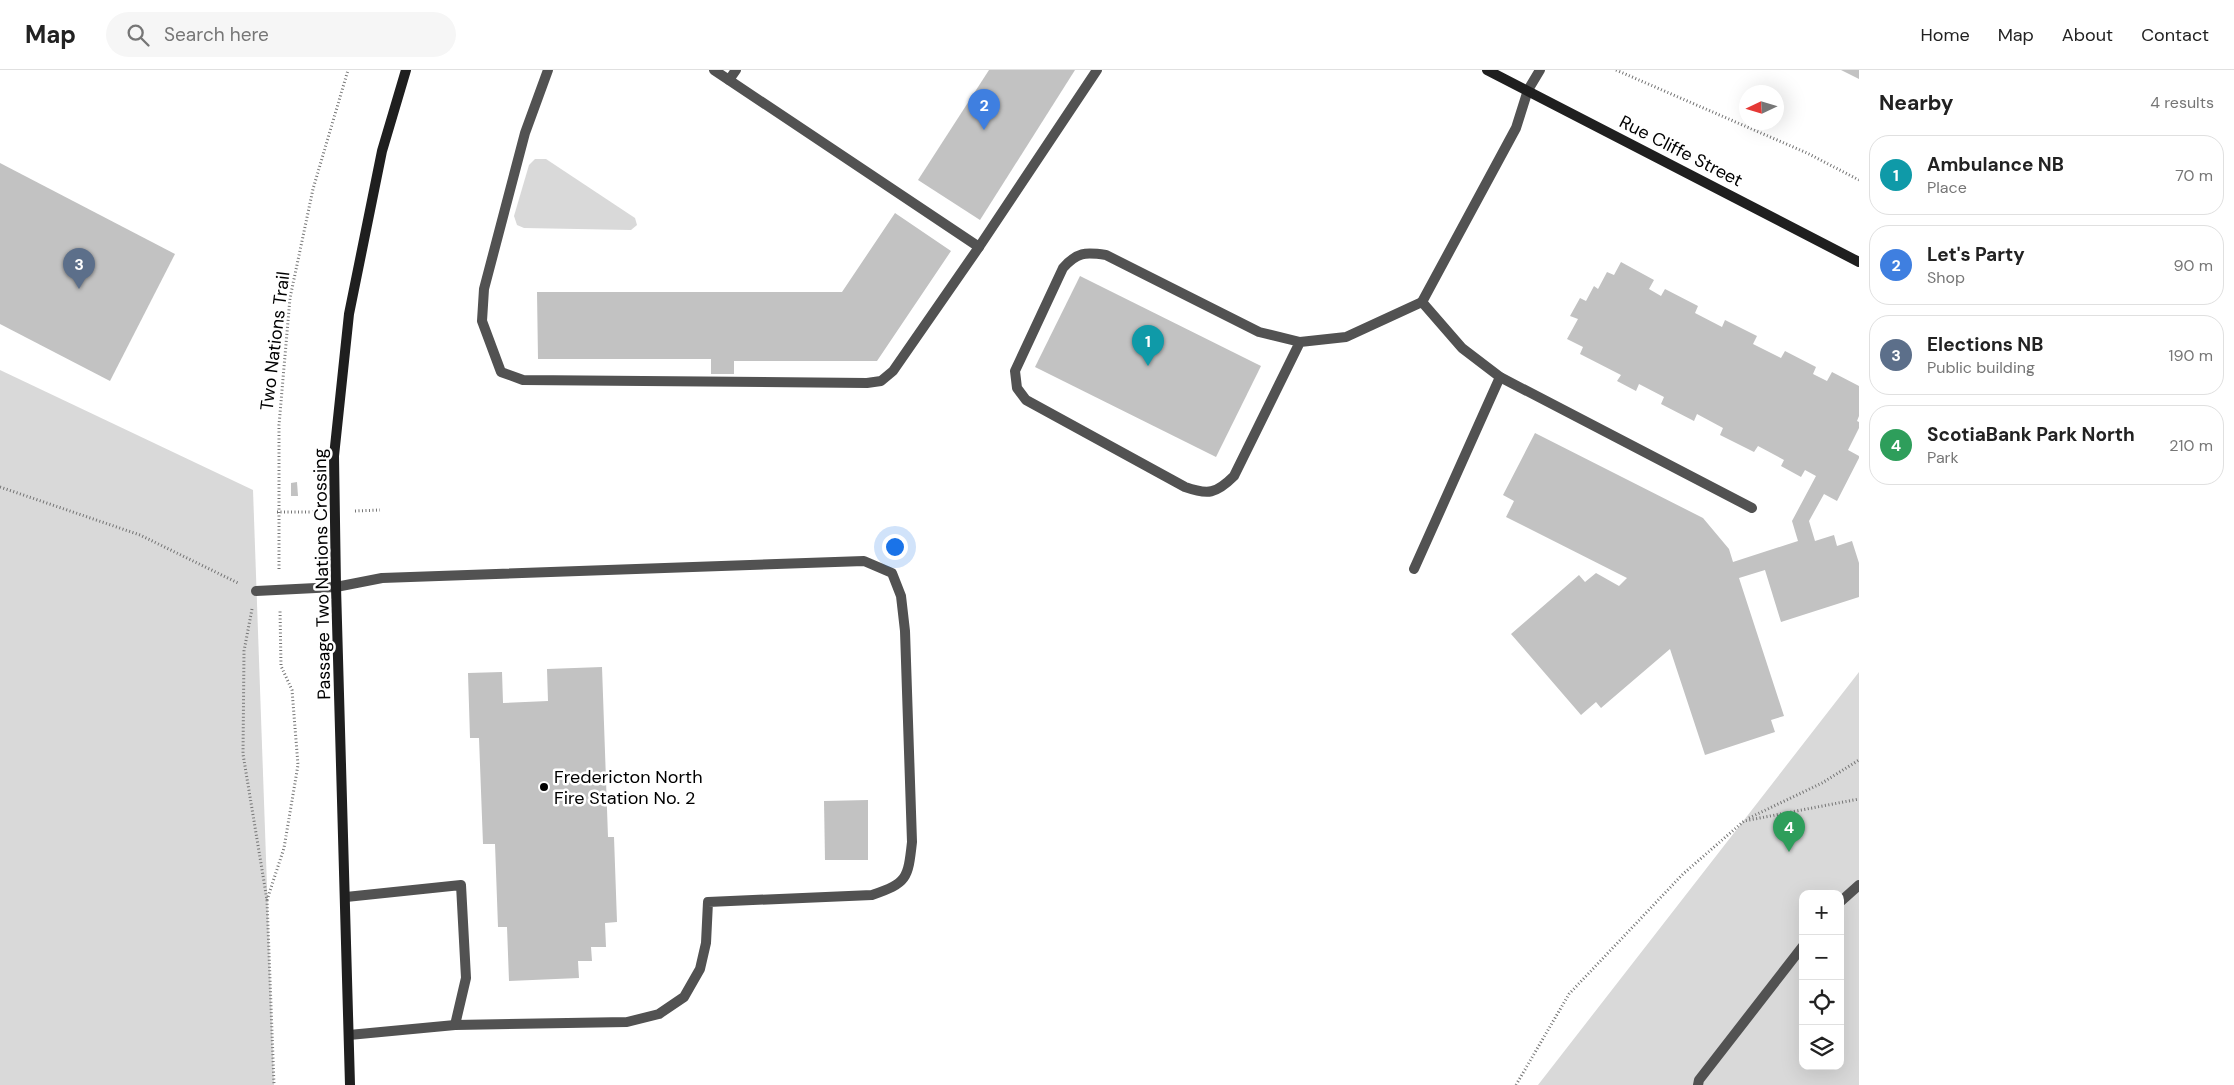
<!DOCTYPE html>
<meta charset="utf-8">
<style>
body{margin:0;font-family:"DM Sans",sans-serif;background:#f6f6f6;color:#222}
.controls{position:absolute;right:15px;bottom:15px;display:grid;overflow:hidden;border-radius:10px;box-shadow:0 5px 20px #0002}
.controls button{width:45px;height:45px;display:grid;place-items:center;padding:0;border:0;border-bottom:1px solid #e0e0e0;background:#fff;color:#222;font:25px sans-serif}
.compass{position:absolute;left:1739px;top:15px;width:45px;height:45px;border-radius:50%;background:#fff;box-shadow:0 5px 20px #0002;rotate:266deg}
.you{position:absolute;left:894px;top:476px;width:18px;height:18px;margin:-12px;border:4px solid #fff;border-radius:50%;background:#1a73e8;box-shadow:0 0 0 8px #1a73e833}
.badge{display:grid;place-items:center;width:32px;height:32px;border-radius:50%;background:#ea580c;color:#fff;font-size:16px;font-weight:700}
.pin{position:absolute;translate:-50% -41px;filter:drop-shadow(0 1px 2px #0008)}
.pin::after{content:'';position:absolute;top:26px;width:18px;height:15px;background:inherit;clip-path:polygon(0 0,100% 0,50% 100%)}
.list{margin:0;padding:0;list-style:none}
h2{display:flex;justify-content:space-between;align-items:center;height:65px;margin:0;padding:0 20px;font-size:21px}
h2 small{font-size:16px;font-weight:400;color:#767676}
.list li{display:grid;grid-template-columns:32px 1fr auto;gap:15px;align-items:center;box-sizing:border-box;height:80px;margin:0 10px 10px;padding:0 10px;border:1px solid #e0e0e0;border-radius:20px}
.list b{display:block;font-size:19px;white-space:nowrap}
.list p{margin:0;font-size:16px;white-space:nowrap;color:#767676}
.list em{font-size:16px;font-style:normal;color:#767676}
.icon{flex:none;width:28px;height:28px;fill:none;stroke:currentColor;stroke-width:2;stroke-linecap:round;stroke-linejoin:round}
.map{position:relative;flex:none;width:1859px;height:1015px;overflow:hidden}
header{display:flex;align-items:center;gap:30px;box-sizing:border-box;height:70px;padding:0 25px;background:#fff;border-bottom:1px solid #e0e0e0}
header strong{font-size:24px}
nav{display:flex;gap:28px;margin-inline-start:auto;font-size:18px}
.search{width:350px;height:45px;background:#f6f6f6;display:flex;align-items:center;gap:12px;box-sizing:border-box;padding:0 18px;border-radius:28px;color:#767676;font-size:19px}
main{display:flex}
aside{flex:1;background:#fff}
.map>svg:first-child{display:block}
.green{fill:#d9d9d9;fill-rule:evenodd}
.building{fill:#c2c2c2}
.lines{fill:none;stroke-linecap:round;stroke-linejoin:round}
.path{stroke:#747474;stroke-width:3;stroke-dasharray:1 2.5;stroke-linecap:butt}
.lane{stroke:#525252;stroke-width:10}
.street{stroke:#525252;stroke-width:10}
.secondary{stroke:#1f1f1f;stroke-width:10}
.poi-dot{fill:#000;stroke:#fff;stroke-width:2}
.labels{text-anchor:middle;stroke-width:5;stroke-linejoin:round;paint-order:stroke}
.street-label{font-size:18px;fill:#000;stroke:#fff}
.poi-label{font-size:18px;fill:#000;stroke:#fff;text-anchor:start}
</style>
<header>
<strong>Map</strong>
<div class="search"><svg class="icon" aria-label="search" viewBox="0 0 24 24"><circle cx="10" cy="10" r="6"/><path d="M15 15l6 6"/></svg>Search here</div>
<nav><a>Home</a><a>Map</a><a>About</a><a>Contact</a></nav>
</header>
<main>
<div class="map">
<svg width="1859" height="1015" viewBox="0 0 1859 1015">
<rect width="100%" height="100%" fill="#fff"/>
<!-- green -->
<g class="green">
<path d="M535 89H546L635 148 637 155 631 160 524 158 517 155 514 146 529 95Z"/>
<path d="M0 300 253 420 274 1015H0Z"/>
<path d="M1859 602V1015H1538ZM1803 824H1840V996H1803Z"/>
</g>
<!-- building -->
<g class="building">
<path d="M989 0H1075L980 150 918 110Z"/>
<path d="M1841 0H1859V9Z"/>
<path d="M0 93 175 184 110 311 0 254Z"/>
<path d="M895 143 951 181 877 291H734V304H711V289H538L537 222H842Z"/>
<path d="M1621 192 1654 210 1649 219 1661 226 1665 219 1698 236 1695 243 1722 257 1725 250 1757 266 1753 274 1781 288 1785 281 1816 297 1813 304 1827 311 1832 302 1859 316V346L1857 351 1859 352V358L1848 380 1859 386V388L1837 431 1824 424 1809 451 1815 471 1834 465 1837 476 1852 471 1859 493V527L1781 552 1765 500 1739 508 1784 646 1771 650 1775 662 1705 685 1670 579 1601 638 1596 632 1581 645 1511 564 1579 505 1585 512 1596 503 1619 516 1627 508 1506 447 1514 431 1503 425 1535 363 1703 448 1729 479 1733 492 1798 471 1792 451 1816 406 1805 400 1801 407 1781 396 1784 390 1758 376 1754 382 1720 365 1723 358 1697 344 1694 351 1661 334 1664 327 1639 314 1636 321 1617 311 1621 305 1580 284 1583 277 1567 269 1578 249 1570 246 1580 228 1586 231 1594 216 1598 219 1607 202 1614 205Z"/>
<path d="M1080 206 1261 296 1216 387 1035 297Z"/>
<path d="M297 412 298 426H291V413Z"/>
<path d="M602 597 608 767H614L617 852 605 853 606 877H591L592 891H578L579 908 509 911 507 857H498L495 774H483L479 668H470L468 603 502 602 503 633 548 631 547 599Z"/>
<path d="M868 730V790H825L824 731Z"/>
</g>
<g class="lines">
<!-- path -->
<g class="path">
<path d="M1616 0 1807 83 1859 110"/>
<path d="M0 417 140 465 238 513"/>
<path d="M355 441 380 440"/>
<path d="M277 442H314"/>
<path d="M279 499V355L290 228 313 119 348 0"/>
<path d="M252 539 244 581 243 684 267 830 274 1015"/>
<path d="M1749 748 1822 713 1859 690"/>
<path d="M267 830 284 778 298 695 292 620 281 596 280 540"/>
<path d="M1516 1015 1569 924 1683 804 1744 751 1859 729"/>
</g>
<!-- lane -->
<g class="lane">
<path d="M548 0 525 63 484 219 482 251 501 302 523 310 867 313 881 311 893 301 979 177 1097 0"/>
<path d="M714 0 979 177"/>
<path d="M729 10 736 0"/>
<path d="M1300 272 1234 406C1216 424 1208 425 1185 417L1026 330 1017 318 1015 301 1063 198C1077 182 1085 182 1106 185L1259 262 1300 272 1346 267 1422 232 1462 278 1500 307 1752 438"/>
<path d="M1414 499 1500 307"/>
<path d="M336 517 382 508 864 491 892 503 901 526 905 561 912 772C908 809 907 813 872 825L708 832 706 873 700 899 684 927 659 944 627 952 455 955 349 965"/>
<path d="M346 827 461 815 466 908 455 955"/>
<path d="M1840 832 1859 815"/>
<path d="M1698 1015 1699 1010 1803 876"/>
</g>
<!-- street -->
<g class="street">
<path d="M1422 232 1516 58 1528 20 1540 0"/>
<path d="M256 521 336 517"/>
</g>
<!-- secondary -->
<g class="secondary">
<path d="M1487 0 1859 192"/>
<path d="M350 1015 336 517 334 386 349 244 382 81 406 0"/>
</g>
</g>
<!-- markers -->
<circle class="poi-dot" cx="544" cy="717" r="5"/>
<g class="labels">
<!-- street labels -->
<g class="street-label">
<text transform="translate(1681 81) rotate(27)" y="6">Rue Cliffe Street</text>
<text transform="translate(275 271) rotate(-83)" y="6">Two Nations Trail</text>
<text transform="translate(322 504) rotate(-91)" y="6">Passage Two Nations Crossing</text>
</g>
<!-- poi labels -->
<g class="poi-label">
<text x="554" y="713">Fredericton North<tspan x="554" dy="21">Fire Station No. 2</tspan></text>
</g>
</g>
</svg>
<div class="controls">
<button>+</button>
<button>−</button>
<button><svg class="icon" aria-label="locate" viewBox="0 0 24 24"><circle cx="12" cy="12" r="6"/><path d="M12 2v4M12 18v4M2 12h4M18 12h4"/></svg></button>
<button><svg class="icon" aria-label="layers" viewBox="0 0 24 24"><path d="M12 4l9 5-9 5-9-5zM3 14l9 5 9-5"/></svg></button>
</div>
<svg class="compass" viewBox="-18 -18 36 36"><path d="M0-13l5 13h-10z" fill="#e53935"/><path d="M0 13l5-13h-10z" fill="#767676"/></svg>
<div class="you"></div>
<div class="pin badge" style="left:1148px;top:296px;background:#0f9aa8">1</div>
<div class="pin badge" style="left:984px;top:60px;background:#3f7fe0">2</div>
<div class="pin badge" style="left:79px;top:219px;background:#5c6f8a">3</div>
<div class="pin badge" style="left:1789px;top:782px;background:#2e9e5b">4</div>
</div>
<aside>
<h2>Nearby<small>4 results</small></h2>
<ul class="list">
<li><span class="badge" style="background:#0f9aa8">1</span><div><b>Ambulance NB</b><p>Place</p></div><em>70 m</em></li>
<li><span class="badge" style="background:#3f7fe0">2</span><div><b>Let's Party</b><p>Shop</p></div><em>90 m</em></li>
<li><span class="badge" style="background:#5c6f8a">3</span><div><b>Elections NB</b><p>Public building</p></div><em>190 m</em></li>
<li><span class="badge" style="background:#2e9e5b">4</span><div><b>ScotiaBank Park North</b><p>Park</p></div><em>210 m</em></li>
</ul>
</aside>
</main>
